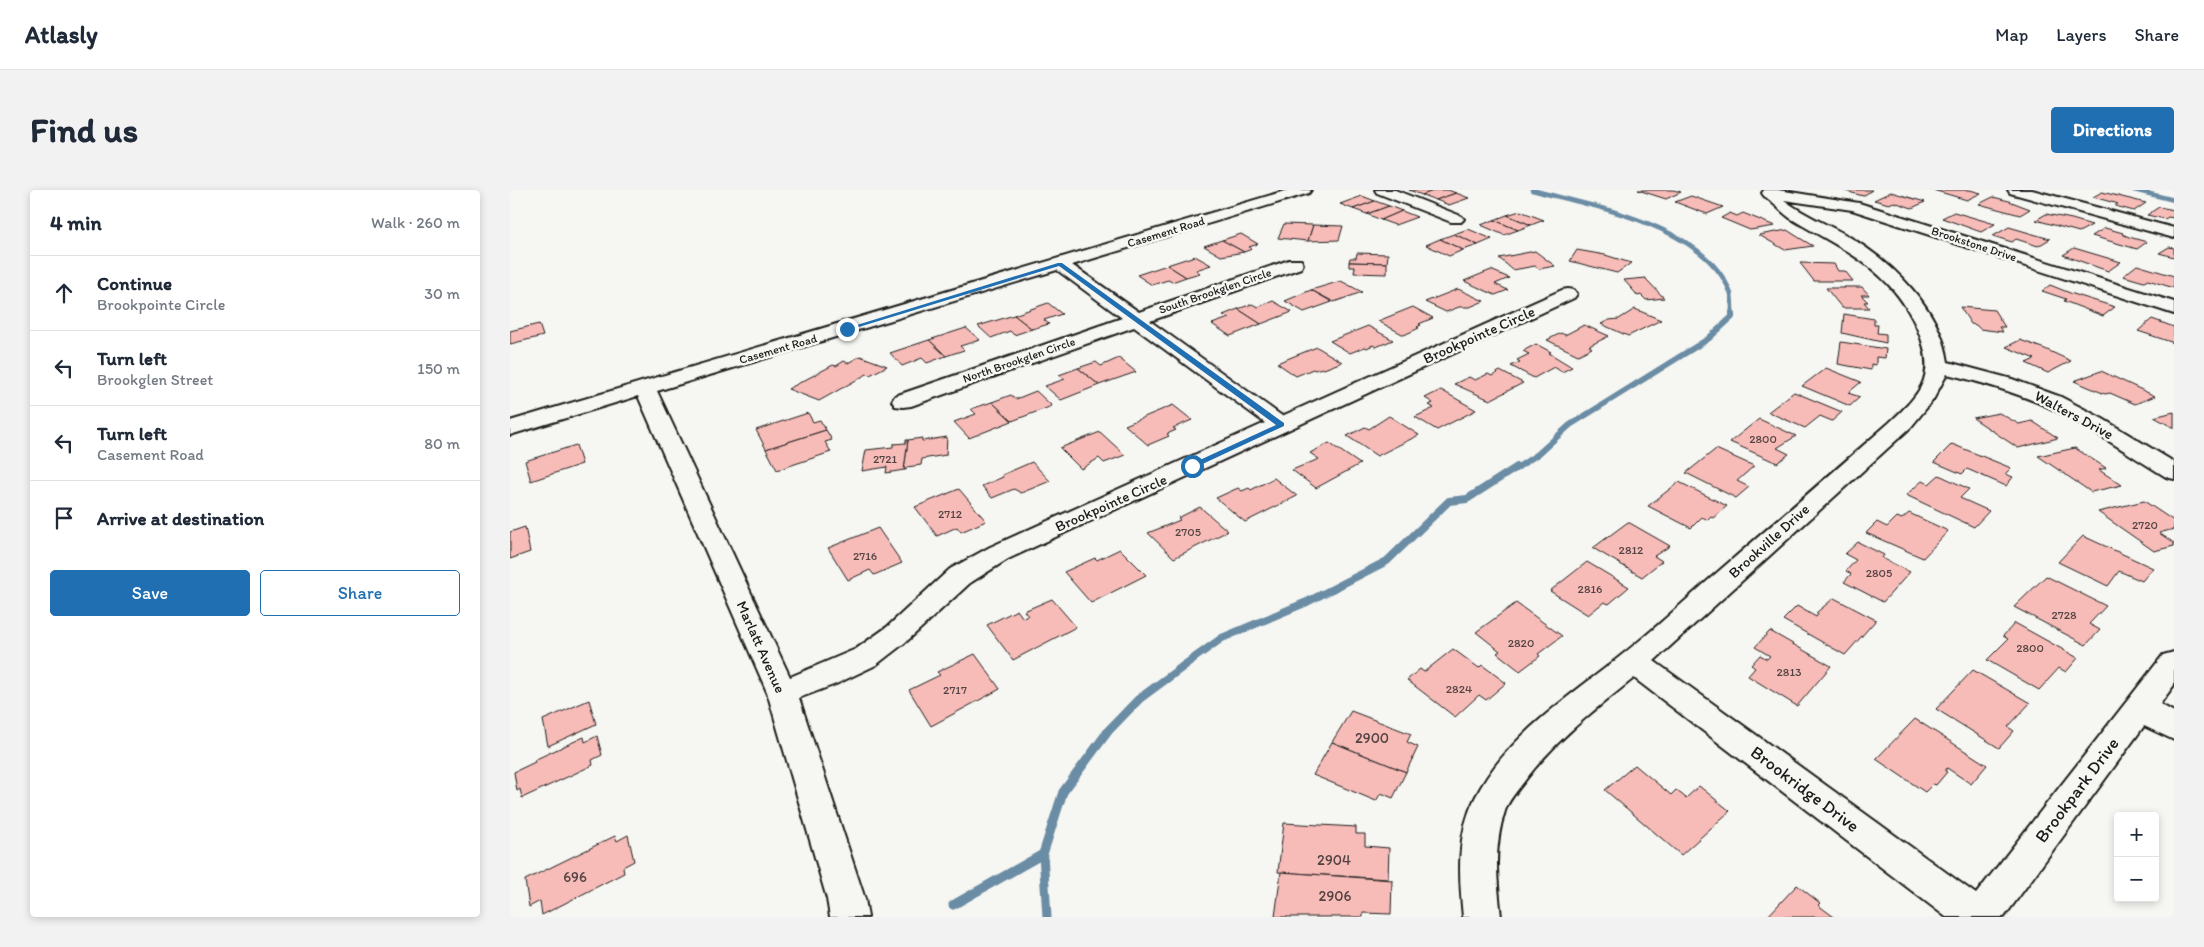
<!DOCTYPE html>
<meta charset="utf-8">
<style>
body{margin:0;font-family:Itim,sans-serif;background:#f2f2f3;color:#1f2937}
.controls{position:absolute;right:15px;bottom:15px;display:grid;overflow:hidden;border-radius:5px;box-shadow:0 2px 8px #0003}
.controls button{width:45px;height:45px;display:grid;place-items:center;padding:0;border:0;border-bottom:1px solid #e0e1e3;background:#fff;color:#1f2937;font:25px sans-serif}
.stop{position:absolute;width:15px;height:15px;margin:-11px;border:4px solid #1f6fb2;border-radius:50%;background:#fff}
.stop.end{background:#1f6fb2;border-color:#fff;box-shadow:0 1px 5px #0008}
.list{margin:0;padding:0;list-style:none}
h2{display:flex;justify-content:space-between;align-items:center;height:65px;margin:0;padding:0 20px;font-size:21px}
h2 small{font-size:16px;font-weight:400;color:#747a83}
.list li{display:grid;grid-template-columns:32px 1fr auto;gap:15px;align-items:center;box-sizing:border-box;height:75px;padding:0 20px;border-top:1px solid #e0e1e3}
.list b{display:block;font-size:19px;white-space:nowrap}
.list p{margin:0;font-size:16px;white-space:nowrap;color:#747a83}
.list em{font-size:16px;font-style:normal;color:#747a83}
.actions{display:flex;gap:10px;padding:15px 20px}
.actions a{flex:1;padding:11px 0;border:1px solid #1f6fb2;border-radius:5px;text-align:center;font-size:18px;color:#1f6fb2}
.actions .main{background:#1f6fb2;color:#fff}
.icon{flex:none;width:28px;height:28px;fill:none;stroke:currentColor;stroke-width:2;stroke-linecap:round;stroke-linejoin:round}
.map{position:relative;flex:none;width:1664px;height:727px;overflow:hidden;border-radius:5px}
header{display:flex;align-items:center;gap:30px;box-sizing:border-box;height:70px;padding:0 25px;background:#fff;border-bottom:1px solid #e0e1e3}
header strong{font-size:24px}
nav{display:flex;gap:28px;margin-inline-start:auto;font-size:18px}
.intro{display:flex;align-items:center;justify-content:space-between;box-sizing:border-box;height:120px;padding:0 30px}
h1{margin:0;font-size:35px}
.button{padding:12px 22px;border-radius:5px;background:#1f6fb2;color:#fff;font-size:18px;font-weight:700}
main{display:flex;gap:30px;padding:0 30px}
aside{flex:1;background:#fff;border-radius:5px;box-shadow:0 2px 8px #0003}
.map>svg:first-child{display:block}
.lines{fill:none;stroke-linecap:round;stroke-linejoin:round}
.stream-far3{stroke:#6a8ca4;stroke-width:4.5}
.stream-far2{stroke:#6a8ca4;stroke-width:6}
.stream-far1{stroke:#6a8ca4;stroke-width:8}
.stream{stroke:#6a8ca4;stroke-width:9}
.building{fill:#f8bcb8;stroke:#1c1c1c}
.minor-casing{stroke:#1c1c1c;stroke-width:4}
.minor{fill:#f6f6f2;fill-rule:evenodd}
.route{fill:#1f6fb2}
.labels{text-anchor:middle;stroke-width:5;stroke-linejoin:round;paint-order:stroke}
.far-street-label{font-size:12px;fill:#1c1c1c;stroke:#f6f6f2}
.number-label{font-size:12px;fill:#534443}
.street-label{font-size:15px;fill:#1c1c1c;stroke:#f6f6f2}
.near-number-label{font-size:15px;fill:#534443}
.near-street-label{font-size:18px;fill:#1c1c1c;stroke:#f6f6f2}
</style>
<header>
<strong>Atlasly</strong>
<nav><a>Map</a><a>Layers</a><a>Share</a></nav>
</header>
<div class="intro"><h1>Find us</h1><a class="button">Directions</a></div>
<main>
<aside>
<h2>4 min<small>Walk · 260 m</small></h2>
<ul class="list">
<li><svg class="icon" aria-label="ahead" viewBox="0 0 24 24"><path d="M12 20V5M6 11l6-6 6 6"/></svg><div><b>Continue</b><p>Brookpointe Circle</p></div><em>30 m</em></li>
<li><svg class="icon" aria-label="left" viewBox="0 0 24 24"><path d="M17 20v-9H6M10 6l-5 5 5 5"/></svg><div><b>Turn left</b><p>Brookglen Street</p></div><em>150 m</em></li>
<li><svg class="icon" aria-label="left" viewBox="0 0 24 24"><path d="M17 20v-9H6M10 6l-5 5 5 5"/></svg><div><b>Turn left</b><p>Casement Road</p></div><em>80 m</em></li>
<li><svg class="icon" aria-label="arrive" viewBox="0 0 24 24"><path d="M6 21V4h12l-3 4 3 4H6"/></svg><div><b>Arrive at destination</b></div></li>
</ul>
<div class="actions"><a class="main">Save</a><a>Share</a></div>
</aside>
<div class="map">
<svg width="1664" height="727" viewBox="0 0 1664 727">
<rect width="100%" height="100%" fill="#f6f6f2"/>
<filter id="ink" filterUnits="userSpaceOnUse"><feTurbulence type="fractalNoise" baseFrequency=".02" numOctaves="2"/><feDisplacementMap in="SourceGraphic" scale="10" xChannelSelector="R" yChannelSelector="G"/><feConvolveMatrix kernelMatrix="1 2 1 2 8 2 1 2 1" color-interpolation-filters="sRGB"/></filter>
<g filter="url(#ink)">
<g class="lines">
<!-- stream-far3 -->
<g class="stream-far3">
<path d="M1022 0C1084 17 1196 35 1221 104 1222 110 1222 117 1222 123"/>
<path d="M1624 0 1664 10"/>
</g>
<!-- stream-far2 -->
<path class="stream-far2" d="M1005 279 1028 264 1060 235 1198 149 1222 127V122"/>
<!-- stream-far1 -->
<path class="stream-far1" d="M673 476 712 448 797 412 877 371 939 311 957 309 1007 277"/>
<!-- stream -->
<g class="stream">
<path d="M443 715 533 664"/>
<path d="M537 727 533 664 553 602 599 540 629 509 675 475"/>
</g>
</g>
<!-- building -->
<g class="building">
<path d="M899 0H926L912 5Z"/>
<path d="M926 0H938L946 3 926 10 912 5Z"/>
<path d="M1128 0H1163L1171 2 1156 9Z"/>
<path d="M1332 0H1362L1353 6Z"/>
<path d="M1423 0H1460L1471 3 1457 10Z"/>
<path d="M1381 2 1415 12 1402 18 1384 12 1379 14 1364 10Z"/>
<path d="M1592 2 1636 13 1624 21 1605 16 1608 14 1605 13 1583 7Z"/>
<path d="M946 3 959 8 939 15 926 10Z"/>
<path d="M852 6 865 11 843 19 830 14Z"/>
<path d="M1181 6 1213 17 1197 24 1165 12Z"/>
<path d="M1483 7 1499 11 1520 19 1510 25 1469 14Z"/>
<path d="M865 11 879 16 857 24 843 19Z"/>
<path d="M879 16 892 21 871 30 857 24Z"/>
<path d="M1649 17 1664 20V28L1658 27 1655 29 1637 25Z"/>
<path d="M892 21 907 27 885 35 871 30Z"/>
<path d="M1010 21 1034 30 1021 35 997 25Z"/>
<path d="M1444 22 1485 34 1471 42 1432 28Z"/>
<path d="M1220 23 1227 26 1233 23 1265 36 1240 40 1211 28Z"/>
<path d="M1536 24 1562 29 1582 35 1569 42 1526 30Z"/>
<path d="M997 25 1021 35 1008 40 984 30Z"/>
<path d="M984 30 1008 40 994 45 971 35Z"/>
<path d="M774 34 803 35 798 51 768 48Z"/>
<path d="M803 35 833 36 829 50 798 51Z"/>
<path d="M1499 37 1540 49 1528 56 1506 49 1502 52 1483 46Z"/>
<path d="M1595 38 1613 43 1612 44 1619 47 1637 52 1627 59 1582 46Z"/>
<path d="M958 39 982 49 968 55 944 44Z"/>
<path d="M1277 40 1288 47 1303 56 1275 60 1249 45Z"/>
<path d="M731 44 748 54 739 57 742 59 734 62 712 50Z"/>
<path d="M944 44 968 55 953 60 930 49Z"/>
<path d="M930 49 953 60 939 66 916 55Z"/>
<path d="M712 50 734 62 711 66 694 56Z"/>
<path d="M1659 57 1664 58V67L1649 63Z"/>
<path d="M1564 58 1611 72 1598 81 1553 65Z"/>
<path d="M1067 60 1095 65 1121 73 1107 83 1060 71Z"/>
<path d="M1025 61 1045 76 1029 79 1025 76 1003 80 989 68Z"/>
<path d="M847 63 878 64 877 73 839 72 840 68H846Z"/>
<path d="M685 66 701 75 686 80 690 83 676 87 657 75Z"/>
<path d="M839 72 877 73V84L844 83 845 77H839Z"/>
<path d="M1290 73 1324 74 1328 81H1335L1343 91H1304Z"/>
<path d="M657 75 676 87 662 92 658 90 642 95 627 85Z"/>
<path d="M1627 75 1664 86V98L1638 90 1634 92 1613 86Z"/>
<path d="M981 80 999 88 985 94 998 100 985 105 954 91Z"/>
<path d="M1136 88V89L1154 108 1136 110 1131 105 1128 106 1114 90Z"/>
<path d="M831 91 852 102 824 112 801 100Z"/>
<path d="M1540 95 1560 103 1605 117 1593 126 1554 111 1556 109 1532 101Z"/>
<path d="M1334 97H1352L1359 105H1351L1358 112H1354L1359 118H1332L1316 98H1335Z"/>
<path d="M948 99 974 111 960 117H949L936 122 915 112Z"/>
<path d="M801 100 822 112 794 122 775 111Z"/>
<path d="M763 111 782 122 751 134 728 119 742 114 748 117Z"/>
<path d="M538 113 552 124 534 130 539 134 522 139 504 125Z"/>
<path d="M903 117 923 128 909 134 911 135 907 137 909 138 894 145 868 131Z"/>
<path d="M1450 117 1484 120 1495 137H1489L1493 142 1470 139 1466 135 1461 134Z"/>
<path d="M728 119 751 134 720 146 702 134 719 128 713 125Z"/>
<path d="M1125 119 1151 130 1118 146 1091 134 1099 130 1109 129Z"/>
<path d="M1334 124 1364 129V135H1368L1367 143 1376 144V153L1332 143Z"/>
<path d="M504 125 522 139 504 145 500 141 481 148 468 136Z"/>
<path d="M1642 129 1664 137V153L1628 141Z"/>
<path d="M29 134 33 146 0 154V141Z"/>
<path d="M1074 135 1099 146 1079 156 1082 158 1068 165 1037 150 1051 143 1055 145Z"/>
<path d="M858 136 883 150 866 157 863 155 857 158 855 157 840 163 820 151Z"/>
<path d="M456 138 470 150 450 156 454 160 436 166 419 150Z"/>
<path d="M419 150 436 166 417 173 412 168 392 176 380 163Z"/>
<path d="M1510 150 1535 159 1561 171 1538 183 1516 173 1525 169 1496 157Z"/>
<path d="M1331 152 1376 159 1375 168 1366 167V175L1361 174V180L1328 174Z"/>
<path d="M1026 154 1041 162 1039 163 1062 177 1052 182 1044 177 1024 188 1001 176 1010 172 1007 170 1019 164 1013 161Z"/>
<path d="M807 157 832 172 814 179 812 178 805 180 803 179 786 186 767 173Z"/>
<path d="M350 166 377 176 360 185 357 184 309 211 278 199 323 175 326 176 334 171 338 173Z"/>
<path d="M609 168 626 182 589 195 568 178 586 172 591 176Z"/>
<path d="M568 178 589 195 551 210 535 196 555 189 549 185Z"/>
<path d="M1316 178 1351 192 1338 203 1350 207 1340 216 1292 196Z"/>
<path d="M990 181 1013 193 980 210 944 194 959 187 965 190 978 184 982 186Z"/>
<path d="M1591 181 1645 206 1625 214 1600 203 1595 204 1564 191Z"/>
<path d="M931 200 966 220 927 240 905 227 924 218 919 215 923 213 915 208Z"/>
<path d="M526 201 542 216 502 231 482 212 501 205 506 209Z"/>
<path d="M1284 202 1332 222 1322 231 1310 226 1295 238 1258 222Z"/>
<path d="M482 212 502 231 459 248 444 232 466 224 461 219Z"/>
<path d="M663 215 682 230 663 238 666 240 657 244 659 246 638 255 615 235Z"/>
<path d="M1664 222V238L1644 227Z"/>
<path d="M298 223 303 232 310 230 316 240 256 259 246 240Z"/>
<path d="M1489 223 1509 234 1522 231 1548 248 1508 258 1463 228Z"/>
<path d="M879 226 909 245 867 266 837 246 855 237 859 239Z"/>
<path d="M1249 229 1286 246 1267 258 1279 264 1267 273 1220 252Z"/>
<path d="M316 240 322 250 315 252 321 262 267 280 256 259Z"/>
<path d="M590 242 615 265 594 273 589 268 571 279 550 258Z"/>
<path d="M437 247 436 265 412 269 411 275 397 277 396 280H394L398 250 412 248V251Z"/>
<path d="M396 250H398L394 280 376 283 377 277 352 281 356 260 383 257V254L396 253Z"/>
<path d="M819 253 850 274 806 298 782 280 809 269 800 263Z"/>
<path d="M1442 254 1501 278 1495 284 1503 287 1496 296 1457 279 1452 284 1424 272Z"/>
<path d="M66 255 72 274 21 291 15 271Z"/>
<path d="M1565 258 1596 278 1589 280 1612 295 1581 302 1528 266Z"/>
<path d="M1206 259 1244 276 1227 291 1239 297 1226 308 1176 283Z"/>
<path d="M522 272 540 291 511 303 504 299 482 308 472 296 493 287 492 285Z"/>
<path d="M1429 285 1459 299 1450 308 1479 321 1464 337 1396 305 1412 291 1419 294Z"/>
<path d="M764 288 787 306 735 332 706 308 728 298 732 301 739 298 741 300Z"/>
<path d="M1169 292 1217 316 1203 328 1201 327 1198 330 1192 327 1181 338 1138 316Z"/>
<path d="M449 299 476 331 451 342 447 337 427 346 405 317Z"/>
<path d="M1634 311 1664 331V339L1649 343 1664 353V356L1644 361 1588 322Z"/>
<path d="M690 317 718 341 664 368 638 343 670 330 668 328Z"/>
<path d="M1399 323 1438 341 1413 368 1356 343 1367 332 1377 337 1387 327 1392 329Z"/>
<path d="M1118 332 1160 356 1144 366 1152 371 1132 387 1083 358Z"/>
<path d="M15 337 20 362 0 369V342Z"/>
<path d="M368 338 392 373 364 385 360 380 338 390 318 358Z"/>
<path d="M1573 346 1643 378 1632 391 1609 381 1598 396 1548 372Z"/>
<path d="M1348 352 1374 365 1372 368 1400 382 1373 412 1334 392 1341 384 1336 381 1346 370 1335 364Z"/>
<path d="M610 359 636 385 581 413 554 382 585 368 587 370Z"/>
<path d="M1077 372 1119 397 1099 414 1094 412 1078 425 1040 401Z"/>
<path d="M1536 386 1596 416 1579 434 1590 440 1576 455 1504 417Z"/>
<path d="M1324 408 1366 430 1335 465 1273 430 1287 416 1306 427 1308 424 1306 423Z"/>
<path d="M542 409 566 437 503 470 477 435 507 420 513 428 518 426 514 421Z"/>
<path d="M1006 413 1052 446 1028 464 1030 466 1010 481 987 463 990 461 966 442Z"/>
<path d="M1505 433 1568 468 1556 482 1549 478 1529 500 1477 470 1498 449 1493 446Z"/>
<path d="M1260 441 1321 476 1287 516 1238 486 1245 478 1241 475 1250 465 1257 469 1260 466 1245 457Z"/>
<path d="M943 459 969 478 972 475 996 493 976 510 969 505 945 527 897 490 910 479 914 482Z"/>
<path d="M465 464 490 499 421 536 399 500 430 485 427 482Z"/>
<path d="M1463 480 1520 513 1498 537 1504 541 1489 558 1426 519Z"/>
<path d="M79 510 86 534 38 556 33 530Z"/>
<path d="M841 521 901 544 897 552 908 557 896 582 822 552Z"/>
<path d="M1405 529 1477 575 1461 594 1437 578 1435 581 1437 582 1426 595 1423 594 1415 602 1366 569Z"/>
<path d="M87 546 92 565 82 570 83 575 12 608 10 599 7 601 4 582 25 572 24 570 74 547 75 552Z"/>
<path d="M822 552 896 582 883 608 871 603 866 611 803 585Z"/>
<path d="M1125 575 1161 605 1166 600 1176 608 1189 596 1220 621 1171 665 1095 600Z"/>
<path d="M774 633 846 637V644H855V656L879 658 878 689 768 682Z"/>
<path d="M118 645 124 671 113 677 114 683 32 725 30 711 19 717 15 690 105 646 107 651Z"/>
<path d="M771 682 882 690 881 724 853 723V727H765Z"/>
<path d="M1287 695 1310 713 1308 715 1324 727H1257Z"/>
</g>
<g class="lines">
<defs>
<g id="minor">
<path d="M778 0H801L799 3 562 75 629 122 779 70H791L793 74 791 78 640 131 772 226 1052 100 1058 99 1064 100 1067 104 1064 108 498 369 460 393 397 451 366 475 326 494 289 508 355 709 358 727H320L317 709 257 502 128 206 0 245V231ZM547 80 612 128 385 206 382 211 385 216 393 217 401 216 624 137 755 233 480 357 440 379 377 437 346 459 280 487 147 201Z"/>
<path d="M865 0H885L951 26 954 29 951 32H941L867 3Z"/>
<path d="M1254 0H1268L1349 13 1664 112V124L1342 20 1274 10C1294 25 1317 34 1338 46 1382 72 1431 119 1438 172L1502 189 1551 207 1593 229 1664 272V289L1656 287C1616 263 1578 235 1536 216 1504 202 1471 192 1437 184L1423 210 1401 237 1144 471 1466 704 1653 465 1664 462V495L1650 514 1664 522V550L1634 536 1494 727H1436L1124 488C1084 520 1044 551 1013 593 1007 601 998 611 995 621 983 657 987 691 991 727H953C949 687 946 645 965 608 997 545 1060 507 1113 464 1144 440 1172 413 1202 387 1261 336 1320 285 1379 233 1414 201 1427 184 1407 138 1381 78 1331 59 1280 28 1271 22 1261 10 1254 6L1252 3Z"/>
<path d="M1498 0H1522L1664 38V48L1500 3Z"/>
</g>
</defs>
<!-- minor casing -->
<use href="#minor" class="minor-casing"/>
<!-- minor -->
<use href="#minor" class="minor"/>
</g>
</g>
<!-- route -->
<path class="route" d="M548 73H552L774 233V236L684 278H679V275L766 235 549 76 339 140 334 139Z"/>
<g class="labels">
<!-- far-street labels -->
<g class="far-street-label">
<text transform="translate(656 42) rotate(-17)" y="4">Casement Road</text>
<text transform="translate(1464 54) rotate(18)" y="4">Brookstone Drive</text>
<text transform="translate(705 101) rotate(-19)" y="4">South Brookglen Circle</text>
<text transform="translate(268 159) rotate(-16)" y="4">Casement Road</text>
<text transform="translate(509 170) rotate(-19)" y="4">North Brookglen Circle</text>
</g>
<!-- number labels -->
<g class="number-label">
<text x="1253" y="253">2800</text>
<text x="375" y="273">2721</text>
<text x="440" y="328">2712</text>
<text x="1635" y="339">2720</text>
<text x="678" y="346">2705</text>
<text x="1121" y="364">2812</text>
<text x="355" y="370">2716</text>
<text x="1369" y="387">2805</text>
<text x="1080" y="403">2816</text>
<text x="1554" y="429">2728</text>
<text x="1011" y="457">2820</text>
<text x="1520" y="462">2800</text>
<text x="1279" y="486">2813</text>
<text x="949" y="503">2824</text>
<text x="445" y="504">2717</text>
</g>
<!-- street labels -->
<g class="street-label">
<text transform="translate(969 145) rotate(-24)" y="5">Brookpointe Circle</text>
<text transform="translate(1564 225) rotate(28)" y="5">Walters Drive</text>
<text transform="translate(601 313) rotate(-24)" y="5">Brookpointe Circle</text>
<text transform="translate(1259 351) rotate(-42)" y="5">Brookville Drive</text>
<text transform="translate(251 457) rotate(66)" y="5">Marlatt Avenue</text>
</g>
<!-- near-number labels -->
<g class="near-number-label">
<text x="862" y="553">2900</text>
<text x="824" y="675">2904</text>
<text x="65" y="692">696</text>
<text x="825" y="711">2906</text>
</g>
<!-- near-street labels -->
<g class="near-street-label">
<text transform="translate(1295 599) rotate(37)" y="6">Brookridge Drive</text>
<text transform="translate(1567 600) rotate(-53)" y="6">Brookpark Drive</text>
</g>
</g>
</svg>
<div class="controls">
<button>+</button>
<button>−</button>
</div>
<div class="stop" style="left:682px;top:276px"></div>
<div class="stop end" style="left:337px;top:139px"></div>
</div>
</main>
